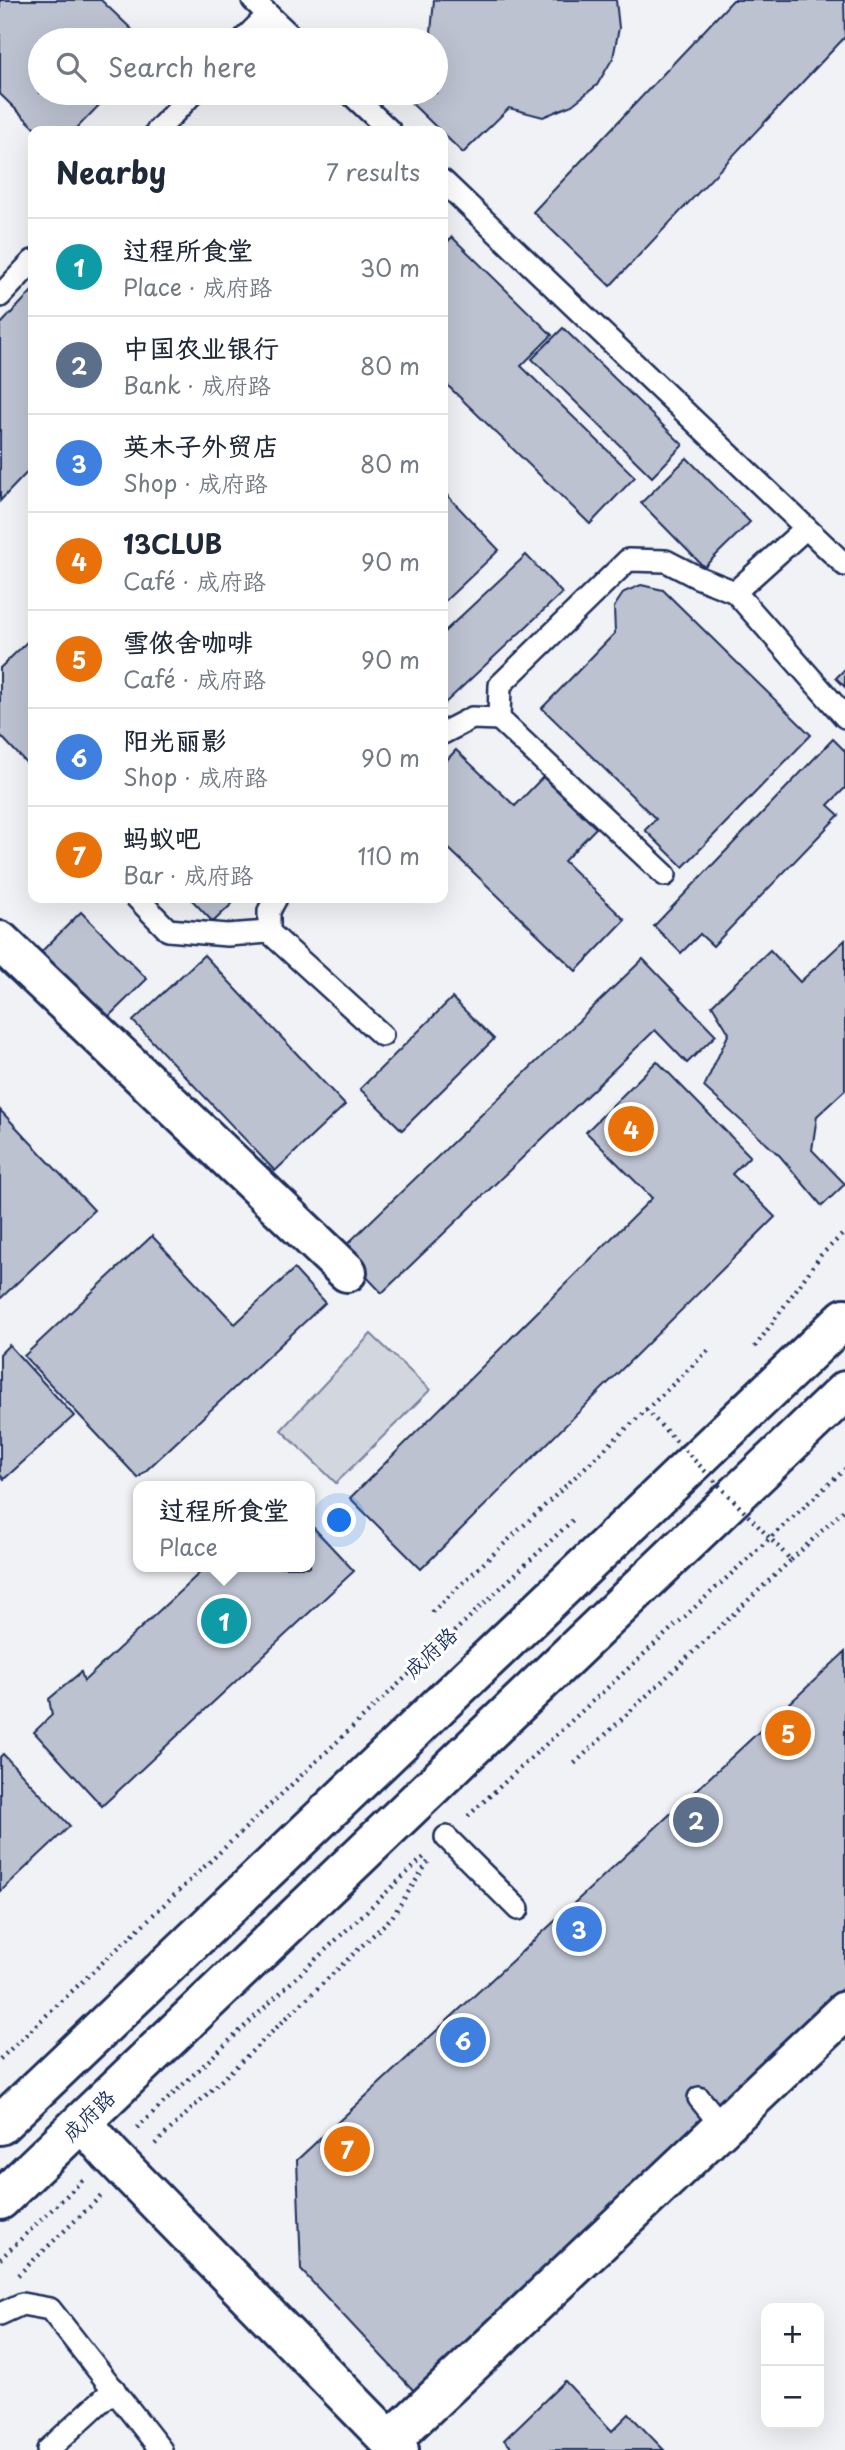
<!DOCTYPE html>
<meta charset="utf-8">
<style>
body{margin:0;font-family:"Playpen Sans","LXGW WenKai TC",sans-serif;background:#f2f2f3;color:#1f2937}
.controls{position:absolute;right:21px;bottom:21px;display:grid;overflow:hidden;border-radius:14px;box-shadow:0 7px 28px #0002}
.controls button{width:63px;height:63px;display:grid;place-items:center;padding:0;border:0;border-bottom:2px solid #e0e1e3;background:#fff;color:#1f2937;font:35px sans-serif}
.you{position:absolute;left:340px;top:1521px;width:24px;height:24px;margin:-18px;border:5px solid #fff;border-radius:50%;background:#1a73e8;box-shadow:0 0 0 10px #1a73e833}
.badge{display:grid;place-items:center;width:46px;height:46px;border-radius:50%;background:#1a73e8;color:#fff;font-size:23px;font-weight:700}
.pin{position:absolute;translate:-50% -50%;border:4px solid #fff;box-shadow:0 2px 7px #0006}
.popup{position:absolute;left:133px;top:1481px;width:182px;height:91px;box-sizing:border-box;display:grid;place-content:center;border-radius:14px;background:#fff;filter:drop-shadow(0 2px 5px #0005);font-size:23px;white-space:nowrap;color:#747a83}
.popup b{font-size:26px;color:#1f2937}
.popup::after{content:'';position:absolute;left:50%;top:100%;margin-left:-14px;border:14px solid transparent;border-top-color:#fff}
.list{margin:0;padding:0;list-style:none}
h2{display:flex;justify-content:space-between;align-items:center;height:91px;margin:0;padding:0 28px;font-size:30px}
h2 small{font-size:23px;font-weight:400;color:#747a83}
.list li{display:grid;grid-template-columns:46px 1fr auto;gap:21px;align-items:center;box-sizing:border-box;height:98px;padding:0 28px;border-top:2px solid #e0e1e3}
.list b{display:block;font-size:26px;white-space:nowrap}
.list p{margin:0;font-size:23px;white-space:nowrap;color:#747a83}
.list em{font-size:23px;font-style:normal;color:#747a83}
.icon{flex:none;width:38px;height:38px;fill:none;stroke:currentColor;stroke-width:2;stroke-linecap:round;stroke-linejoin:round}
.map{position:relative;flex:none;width:845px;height:2450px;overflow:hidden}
.search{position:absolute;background:#fff;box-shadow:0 7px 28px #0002;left:28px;top:28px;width:420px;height:77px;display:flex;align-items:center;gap:18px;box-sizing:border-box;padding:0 24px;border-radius:38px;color:#747a83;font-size:26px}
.panel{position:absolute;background:#fff;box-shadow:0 7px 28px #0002;left:28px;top:126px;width:420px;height:777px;border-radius:14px}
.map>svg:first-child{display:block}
.green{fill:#d2d6df;stroke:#76829e;stroke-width:2}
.building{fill:#bcc2d0;stroke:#1b2f5e;stroke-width:2}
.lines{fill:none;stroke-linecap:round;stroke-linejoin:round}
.lane-casing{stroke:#1b2f5e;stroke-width:26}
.street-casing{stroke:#1b2f5e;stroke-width:44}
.secondary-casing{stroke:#1b2f5e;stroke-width:44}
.path{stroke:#1b2f5e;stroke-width:4.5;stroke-dasharray:2 5;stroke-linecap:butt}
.lane{stroke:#fff;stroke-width:21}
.street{stroke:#fff;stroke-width:38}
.secondary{stroke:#fff;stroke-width:38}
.path-bridge{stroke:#1b2f5e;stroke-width:4.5;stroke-dasharray:2 5;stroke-linecap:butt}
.labels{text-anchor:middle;stroke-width:6;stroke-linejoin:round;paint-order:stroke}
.street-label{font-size:21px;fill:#1b2f5e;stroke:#fff}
</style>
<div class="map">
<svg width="845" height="2450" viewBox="0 0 845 2450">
<rect width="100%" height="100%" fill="#f1f2f5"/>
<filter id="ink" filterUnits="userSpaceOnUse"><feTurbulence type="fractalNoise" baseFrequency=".0143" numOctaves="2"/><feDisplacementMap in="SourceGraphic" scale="14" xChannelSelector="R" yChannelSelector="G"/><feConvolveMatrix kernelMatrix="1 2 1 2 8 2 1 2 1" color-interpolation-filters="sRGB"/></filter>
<g filter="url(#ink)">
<!-- green -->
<path class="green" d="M371 1334 430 1390 336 1483 281 1430Z"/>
<!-- building -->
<g class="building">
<path d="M0 0H101L143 40H40V93H111L74 131H38L0 94Z"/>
<path d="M434 0H616L619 28 613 58 597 85 572 105 543 117 509 108 463 153 401 93H436V49L439 46 431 32Z"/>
<path d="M733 0H844L845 37 610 286 533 212Z"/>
<path d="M452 237 552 335 521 366 635 477 590 524 443 381V247Z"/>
<path d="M33 290V466L0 501V325Z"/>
<path d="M563 328 683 445 652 477 532 359Z"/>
<path d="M687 458 750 522 704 567 641 503Z"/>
<path d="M443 491 499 550 443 603Z"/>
<path d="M526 555 562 593 443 705V633Z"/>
<path d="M641 585 663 590 811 735 683 867 645 830 656 819 542 708 615 633 614 607 624 592Z"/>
<path d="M33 636V770L0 735V668Z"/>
<path d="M845 669V687L836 678Z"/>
<path d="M833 739 845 751V788L828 805 839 815 713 946 700 934 681 953 654 926Z"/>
<path d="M456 750 515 806 543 777 596 828 564 861 625 920 576 971 445 845 443 847V764Z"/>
<path d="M190 898H238L213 922Z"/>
<path d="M81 912 147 979 105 1020 39 954Z"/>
<path d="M845 940V1090L817 1116 812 1150 845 1184 822 1206 780 1156 704 1087 729 1033 712 1005 770 950 800 982Z"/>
<path d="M204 955 345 1105 275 1171 133 1021Z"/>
<path d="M643 959 716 1035 687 1063 655 1030 382 1293 341 1250Z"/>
<path d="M452 998 494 1039 402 1130 360 1089Z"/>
<path d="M657 1061 750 1156 732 1174 775 1217 421 1569 350 1498 652 1198 586 1132Z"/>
<path d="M0 1110 94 1210 0 1299Z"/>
<path d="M152 1236 235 1324 294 1269 325 1303 138 1478 24 1356Z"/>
<path d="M9 1345 74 1416 4 1479 0 1475V1354Z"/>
<path d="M310 1524 354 1571 102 1806 34 1732 52 1715 49 1699 81 1672 84 1681 206 1567H310Z"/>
<path d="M845 1652V1986L415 2392 301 2270 297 2160Z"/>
<path d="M3 1754 70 1826 0 1892V1757Z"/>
<path d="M565 2381 612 2431 629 2414 664 2450H514L504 2440Z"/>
</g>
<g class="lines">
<defs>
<g id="lane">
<path d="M253 0 295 40"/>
<path d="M243 40 268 15"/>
<path d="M350 93 390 131"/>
<path d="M157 131 193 93"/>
<path d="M443 181 845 565"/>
<path d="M0 296 33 261"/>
<path d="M735 592 845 717"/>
<path d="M443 733 472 718 499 719"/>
<path d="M665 875 499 719 500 685 628 560 666 561 697 577 735 592 806 528"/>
<path d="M137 898 168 930 227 935 269 932"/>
<path d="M276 898 269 911V932L382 1035"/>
<path d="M446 1837 518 1909"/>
<path d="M699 2098 723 2127"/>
<path d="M0 2314 22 2304 50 2309 161 2450"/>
<path d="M48 2450 114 2389"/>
</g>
<g id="street">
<path d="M0 941 347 1272"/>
<path d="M82 2122 110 2154 399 2450"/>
<path d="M390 2441 845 2011"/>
</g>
<g id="secondary">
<path d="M0 2125 845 1318"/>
<path d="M0 2200 845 1391"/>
</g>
</defs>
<!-- lane casing -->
<use href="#lane" class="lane-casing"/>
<!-- street casing -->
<use href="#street" class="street-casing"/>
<!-- secondary casing -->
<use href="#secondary" class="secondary-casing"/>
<!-- path -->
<g class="path">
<path d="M755 1347 821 1255 845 1232"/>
<path d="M646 1410 711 1348"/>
<path d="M791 1560 845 1509"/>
<path d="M468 1816 845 1469"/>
<path d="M0 2059 576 1517"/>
<path d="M137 2128 426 1855"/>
<path d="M155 2144 392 1917 428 1862"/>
<path d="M0 2259 83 2180"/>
<path d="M18 2275 101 2196"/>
</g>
<!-- lane -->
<use href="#lane" class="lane"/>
<!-- street -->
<use href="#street" class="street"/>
<!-- secondary -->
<use href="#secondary" class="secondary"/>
<!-- path-bridge -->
<path class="path-bridge" d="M432 1612 646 1410 791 1560 574 1764"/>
</g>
</g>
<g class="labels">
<!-- street labels -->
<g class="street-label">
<text transform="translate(431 1653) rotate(-43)" y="7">成府路</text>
<text transform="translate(89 2116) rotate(-44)" y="7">成府路</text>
</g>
</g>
</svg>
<div class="controls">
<button>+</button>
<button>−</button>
</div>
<div class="you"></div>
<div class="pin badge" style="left:224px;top:1621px;background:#0f9aa8">1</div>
<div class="popup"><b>过程所食堂</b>Place</div>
<div class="pin badge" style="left:696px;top:1820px;background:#5c6f8a">2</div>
<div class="pin badge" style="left:579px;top:1929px;background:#3f7fe0">3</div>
<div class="pin badge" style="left:631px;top:1129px;background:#e8710a">4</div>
<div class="pin badge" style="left:788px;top:1733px;background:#e8710a">5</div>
<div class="pin badge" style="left:463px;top:2040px;background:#3f7fe0">6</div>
<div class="pin badge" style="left:347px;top:2149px;background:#e8710a">7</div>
<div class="search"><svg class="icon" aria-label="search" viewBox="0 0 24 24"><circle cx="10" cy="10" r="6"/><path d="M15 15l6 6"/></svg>Search here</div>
<section class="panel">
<h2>Nearby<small>7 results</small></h2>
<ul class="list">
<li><span class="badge" style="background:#0f9aa8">1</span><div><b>过程所食堂</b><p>Place · 成府路</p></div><em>30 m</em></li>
<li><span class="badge" style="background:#5c6f8a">2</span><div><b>中国农业银行</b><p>Bank · 成府路</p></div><em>80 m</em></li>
<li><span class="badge" style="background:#3f7fe0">3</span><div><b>英木子外贸店</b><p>Shop · 成府路</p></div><em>80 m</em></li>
<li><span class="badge" style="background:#e8710a">4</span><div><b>13CLUB</b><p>Café · 成府路</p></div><em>90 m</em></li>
<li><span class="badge" style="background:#e8710a">5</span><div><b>雪侬舍咖啡</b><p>Café · 成府路</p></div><em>90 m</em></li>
<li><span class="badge" style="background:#3f7fe0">6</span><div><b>阳光丽影</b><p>Shop · 成府路</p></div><em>90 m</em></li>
<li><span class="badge" style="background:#e8710a">7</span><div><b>蚂蚁吧</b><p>Bar · 成府路</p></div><em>110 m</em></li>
</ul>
</section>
</div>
